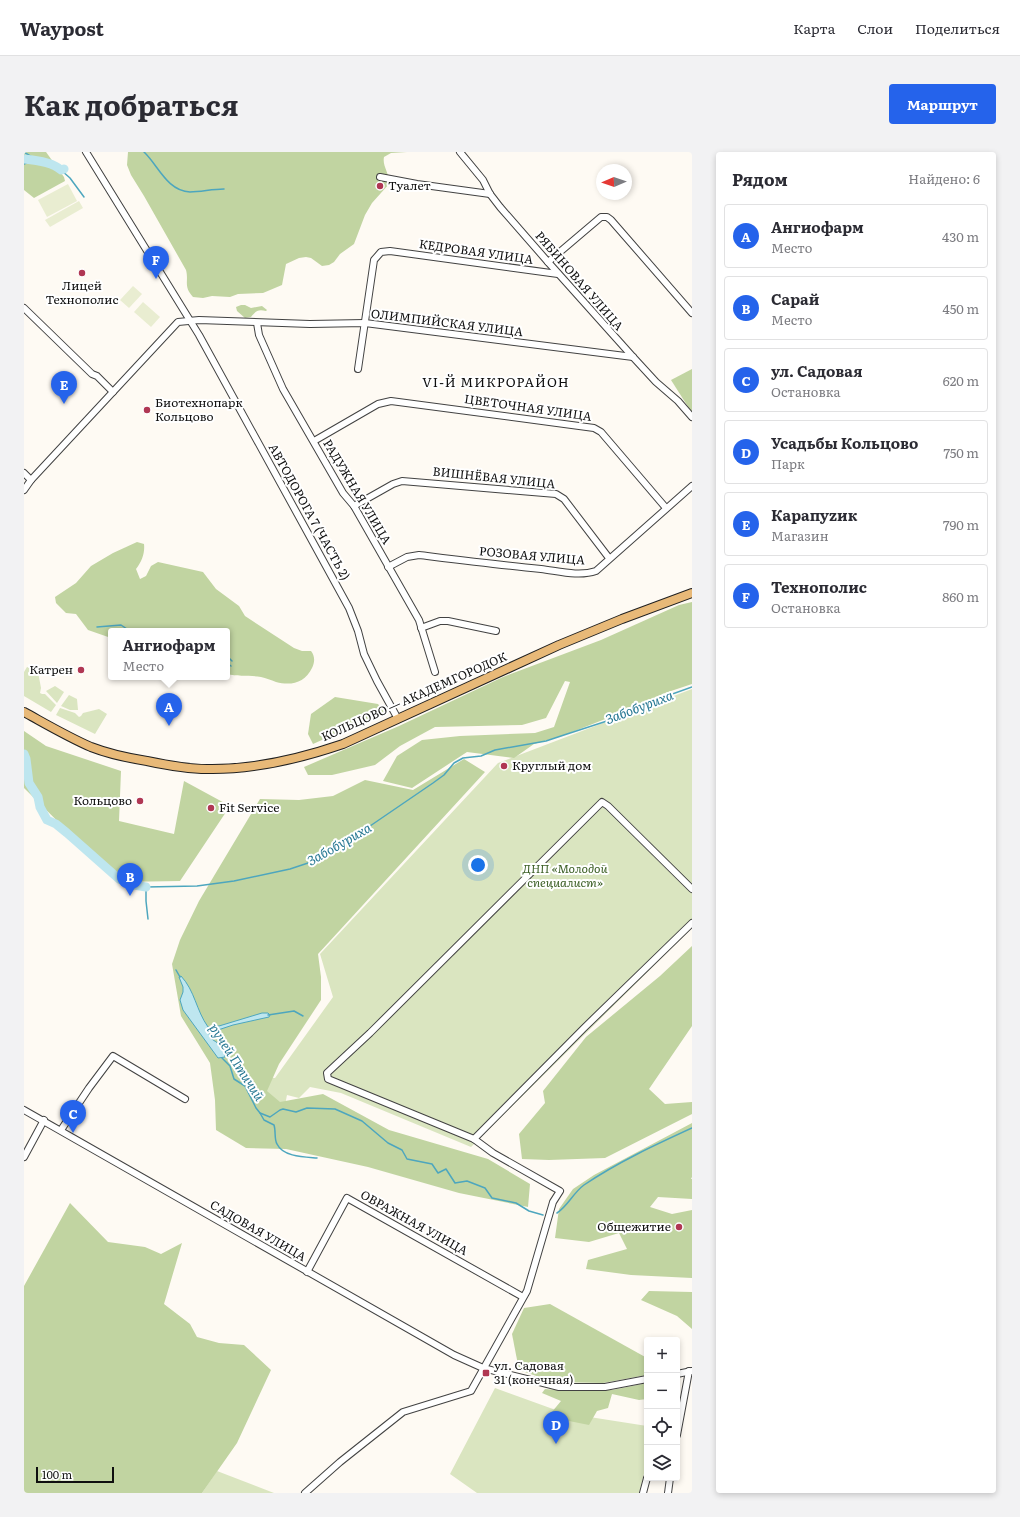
<!DOCTYPE html>
<html lang="ru">
<meta charset="utf-8">
<style>
body{margin:0;font-family:Literata,serif;background:#f2f2f3;color:#2b2b33}
.controls{position:absolute;right:12px;bottom:12px;display:grid;overflow:hidden;border-radius:4px;box-shadow:0 2px 6px #0003}
.controls button{width:36px;height:36px;display:grid;place-items:center;padding:0;border:0;border-bottom:1px solid #e1e1e2;background:#fff;color:#2b2b33;font:20px sans-serif}
.compass{position:absolute;left:572px;top:12px;width:36px;height:36px;border-radius:50%;background:#fff;box-shadow:0 2px 6px #0003;rotate:268deg}
.scale{position:absolute;left:12px;bottom:10px;width:78px;box-sizing:border-box;padding-left:4px;border:2px solid #0f0f0f;border-top:0;font-size:11px;line-height:14px;white-space:nowrap;color:#0f0f0f;-webkit-text-stroke:3px #fff;paint-order:stroke}
.you{position:absolute;left:454px;top:713px;width:14px;height:14px;margin:-10px;border:3px solid #fff;border-radius:50%;background:#1a73e8;box-shadow:0 0 0 6px #1a73e833}
.badge{display:grid;place-items:center;width:26px;height:26px;border-radius:50%;background:#2563eb;color:#fff;font-size:13px;font-weight:700}
.pin{position:absolute;translate:-50% -33px;filter:drop-shadow(0 1px 2px #0008)}
.pin::after{content:'';position:absolute;top:21px;width:14px;height:12px;background:inherit;clip-path:polygon(0 0,100% 0,50% 100%)}
.popup{position:absolute;left:84px;top:476px;width:122px;height:52px;box-sizing:border-box;display:grid;place-content:center;border-radius:4px;background:#fff;filter:drop-shadow(0 1px 3px #0005);font-size:13px;white-space:nowrap;color:#7c7c81}
.popup b{font-size:15px;color:#2b2b33}
.popup::after{content:'';position:absolute;left:50%;top:100%;margin-left:-8px;border:8px solid transparent;border-top-color:#fff}
.list{margin:0;padding:0;list-style:none}
h2{display:flex;justify-content:space-between;align-items:center;height:52px;margin:0;padding:0 16px;font-size:17px}
h2 small{font-size:13px;font-weight:400;color:#7c7c81}
.list li{display:grid;grid-template-columns:26px 1fr auto;gap:12px;align-items:center;box-sizing:border-box;height:64px;margin:0 8px 8px;padding:0 8px;border:1px solid #e1e1e2;border-radius:4px}
.list b{display:block;font-size:15px;white-space:nowrap}
.list p{margin:0;font-size:13px;white-space:nowrap;color:#7c7c81}
.list em{font-size:13px;font-style:normal;color:#7c7c81}
.icon{flex:none;width:22px;height:22px;fill:none;stroke:currentColor;stroke-width:2;stroke-linecap:round;stroke-linejoin:round}
.map{position:relative;flex:none;width:668px;height:1341px;overflow:hidden;border-radius:4px}
header{display:flex;align-items:center;gap:24px;box-sizing:border-box;height:56px;padding:0 20px;background:#fff;border-bottom:1px solid #e1e1e2}
header strong{font-size:19px}
nav{display:flex;gap:22px;margin-inline-start:auto;font-size:14px}
.intro{display:flex;align-items:center;justify-content:space-between;box-sizing:border-box;height:96px;padding:0 24px}
h1{margin:0;font-size:28px}
.button{padding:10px 18px;border-radius:4px;background:#2563eb;color:#fff;font-size:14px;font-weight:700}
main{display:flex;gap:24px;padding:0 24px}
aside{flex:1;background:#fff;border-radius:4px;box-shadow:0 2px 6px #0003}
.map>svg:first-child{display:block}
.green{fill:#dae5c0}
.forest{fill:#c1d4a1}
.pitch{fill:#e9edd1}
.water{fill:#bee6ef;stroke:#4da6be}
.lines{fill:none;stroke-linecap:round;stroke-linejoin:round}
.stream{stroke:#4da6be;stroke-width:1.5}
.river{stroke:#bee6ef;stroke-width:9}
.minor-casing{stroke:#424242;stroke-width:8}
.major-casing{stroke:#202020;stroke-width:10}
.minor{stroke:#fff;stroke-width:6}
.major{stroke:#e8b978;stroke-width:8}
.poi-dot{fill:#b03753;stroke:#fff;stroke-width:1.5}
.labels{text-anchor:middle;stroke-width:4;stroke-linejoin:round;paint-order:stroke}
.poi-label{font-size:12px;fill:#0f0f0f;stroke:#fff;text-anchor:start}
.street-label{font-size:12px;fill:#0f0f0f;stroke:#fff}
.park-label{font-size:12px;font-style:italic;fill:#3d6027;stroke:#fff}
.neighbourhood-label{font-size:13px;letter-spacing:1px;fill:#0f0f0f;stroke:#fff}
.water-label{font-size:13px;font-style:italic;fill:#277893;stroke:#fff}
</style>
<header>
<strong>Waypost</strong>
<nav><a>Карта</a><a>Слои</a><a>Поделиться</a></nav>
</header>
<div class="intro"><h1>Как добраться</h1><a class="button">Маршрут</a></div>
<main>
<div class="map">
<svg width="668" height="1341" viewBox="0 0 668 1341">
<rect width="100%" height="100%" fill="#fefaf3"/>
<!-- green -->
<g class="green">
<path d="M3 515 7 516 14 520 17 536 16 541 18 542H21L32 553 27 560 0 544V520Z"/>
<path d="M31 534 40 540 33 551 22 539Z"/>
<path d="M668 537V776L447 995 317 941 286 935 275 946 263 943 261 953 238 949 242 925 251 926 309 845 296 802 474 611Z"/>
<path d="M45 543 53 547 54 558H46L37 554Z"/>
<path d="M36 556 51 561 55 565 57 564 59 561 75 557 83 562 71 582 32 563Z"/>
<path d="M471 1236 540 1261 623 1274V1310L615 1341H453L426 1322Z"/>
<path d="M193 1319 250 1341H178Z"/>
</g>
<!-- forest -->
<g class="forest">
<path d="M0 0H22L40 25 41 29 10 46 0 38Z"/>
<path d="M104 0H383L367 1 360 5C358 14 366 22 365 32L348 51 341 63 330 92 316 102 310 110 305 113 298 114 287 106 282 105 275 106 262 112 258 133 239 141 214 142 206 145 188 144 179 146 169 145C159 134 165 129 162 118L120 44 107 23 103 13Z"/>
<path d="M217 153H221L227 156 238 154 243 158 242 159C234 157 232 159 227 165L221 166 213 159 212 155Z"/>
<path d="M668 217V261L647 228Z"/>
<path d="M113 390 120 392C121 401 118 409 112 417L116 427 122 424 127 414 134 410 179 420 192 437 215 454 221 464 270 496 278 499H287C291 504 291 510 288 516 281 531 267 534 252 530 247 528 242 526 237 525 226 523 214 525 203 522V479H87V486L64 478 52 462 42 461 32 451 31 445 52 431 67 414 89 401Z"/>
<path d="M668 450V532L641 541 594 562 538 584 510 592 490 606 443 600 388 636 359 629 373 604 398 588 436 584 511 581 530 575 546 530 541 529 522 566 498 573 411 575 376 594 351 613 308 623H284L280 615 375 574 479 525 577 488 655 453Z"/>
<path d="M311 545 354 552 360 560 289 592 284 582 287 562Z"/>
<path d="M0 579 22 594 97 619 95 669 150 682 160 629 206 654 156 729 95 730 0 636Z"/>
<path d="M440 607 461 620 294 802 297 825V848L255 912 243 939 256 950 299 942 365 978 464 1007 506 1032 504 1055 435 1041 344 1015 262 997 222 996 192 978 191 948 186 911 157 864 148 812 156 788 175 749 236 647 275 648 309 644 341 628 389 638Z"/>
<path d="M668 794V874L625 937 641 952 668 950V962L581 1006 525 1008 498 1007 495 982 521 951 519 939 562 885 636 824Z"/>
<path d="M668 971V1025L667 1027H668V1047L634 1045 626 1055 648 1062 668 1058V1126L607 1123 562 1117 564 1108 603 1097 595 1081 565 1090 531 1086 535 1057 549 1037 570 1023Z"/>
<path d="M46 1051 84 1090 121 1095 137 1102 158 1091 140 1152 166 1172 173 1185 195 1191 220 1193 247 1218 213 1291 178 1341H0V1134Z"/>
<path d="M625 1139 668 1140V1177L653 1164 617 1148Z"/>
<path d="M526 1152 623 1206V1223L579 1231 530 1230 495 1218 488 1182 500 1156Z"/>
<path d="M623 1231V1247L615 1248 588 1242 584 1256 573 1259 565 1273 540 1268 527 1261 537 1249 518 1241 521 1237 544 1239 588 1238Z"/>
</g>
<!-- pitch -->
<g class="pitch">
<path d="M44 32 53 49 23 65 14 48Z"/>
<path d="M55 49 59 56 26 75 21 68Z"/>
<path d="M109 134 118 142 105 156 96 148Z"/>
<path d="M119 150 136 165 127 175 110 160Z"/>
</g>
<!-- water -->
<path class="water" d="M157 824C171 839 172 858 184 875L195 874 238 861H244L246 863 245 865 209 873 185 881 186 886C194 891 201 895 201 905L194 906 159 858 156 848 159 840V835L155 825Z"/>
<g class="lines">
<!-- stream -->
<g class="stream">
<path d="M0 0 11 7 0 12"/>
<path d="M120 0C134 13 143 39 166 40 177 40 188 37 200 37"/>
<path d="M37 18 46 26 60 45"/>
<path d="M73 475 97 473 106 479"/>
<path d="M203 504 208 509"/>
<path d="M203 511 207 514"/>
<path d="M124 767 122 749V735L173 734 210 729 266 717 290 709 327 687 409 631 420 623 430 611 439 606 457 604 471 598 522 589 540 583 583 569 640 545 668 535"/>
<path d="M152 818 156 825"/>
<path d="M244 863 270 859 279 864"/>
<path d="M198 906 206 914 210 927 221 934 232 956 236 961 246 965 256 958 259 957 272 960 283 956 311 957 338 969 364 991 378 998 383 1007 408 1012 414 1021 422 1017 431 1031 443 1029 461 1036 468 1046 492 1051 505 1059 519 1063"/>
<path d="M236 961 240 968 250 973C252 979 250 987 253 992 259 1005 281 1005 293 1006"/>
<path d="M533 1061C544 1054 549 1041 560 1033 594 1010 631 993 668 976"/>
</g>
<!-- river -->
<g class="river">
<path d="M0 7C12 8 28 10 37 18L40 17"/>
<path d="M0 602 2 607 5 631 14 645 16 655 23 668 32 672 43 681 95 727 110 733 122 735"/>
</g>
<defs>
<g id="minor">
<path d="M62 0 175 183 291 394 325 456 334 479 340 502 353 529 374 567"/>
<path d="M436 0 459 28 466 42 476 55 524 110 609 205 632 230 654 249 668 265"/>
<path d="M356 25 393 32 466 42"/>
<path d="M524 110 577 65H583L587 68 668 161"/>
<path d="M0 156 68 222 73 224 89 240"/>
<path d="M233 171 235 183 259 237 319 341 330 354 395 468 411 520"/>
<path d="M334 217 350 108 357 100 366 99 534 122"/>
<path d="M290 289 354 252 367 249 570 276 577 280 642 356"/>
<path d="M0 321 7 328"/>
<path d="M0 338 7 328 154 170 175 168 286 172 341 171 609 205"/>
<path d="M330 354 369 332 378 329 532 342 540 347 585 406"/>
<path d="M364 415 383 405 395 403C436 408 476 413 517 417 534 419 555 425 572 419L668 334"/>
<path d="M397 476 416 469H424L472 479"/>
<path d="M0 958 430 1203 459 1216 535 1235H581L623 1227"/>
<path d="M37 978 65 936 89 904 161 947"/>
<path d="M450 987 560 876 668 771"/>
<path d="M0 1005 20 968"/>
<path d="M283 1120 323 1046 499 1145"/>
<path d="M653 1222 668 1219"/>
<path d="M653 1283 665 1219"/>
<path d="M281 1341 316 1310 379 1260 447 1239 503 1139 529 1050 536 1039 469 1001 450 987 304 927 303 921 346 881 578 650 584 654 668 737"/>
<path d="M619 1341 623 1326"/>
<path d="M644 1341 646 1326"/>
</g>
<path id="major" d="M0 560C22 572 44 585 67 595 85 602 104 606 123 609 142 613 163 617 183 617 230 618 275 607 319 592L535 493 598 467 668 441"/>
</defs>
<!-- minor casing -->
<use href="#minor" class="minor-casing"/>
<!-- major casing -->
<use href="#major" class="major-casing"/>
<!-- minor -->
<use href="#minor" class="minor"/>
<!-- major -->
<use href="#major" class="major"/>
</g>
<!-- markers -->
<g class="poi-dot">
<circle cx="356" cy="34" r="4"/>
<circle cx="58" cy="121" r="4"/>
<circle cx="123" cy="258" r="4"/>
<circle cx="57" cy="518" r="4"/>
<circle cx="480" cy="614" r="4"/>
<circle cx="116" cy="649" r="4"/>
<circle cx="187" cy="656" r="4"/>
<circle cx="655" cy="1075" r="4"/>
<rect x="458" y="1217" width="8" height="8" rx="2"/>
</g>
<g class="labels">
<!-- poi labels -->
<g class="poi-label">
<text x="364" y="38">Туалет</text>
<text x="58" y="138" text-anchor="middle">Лицей<tspan x="58" dy="14">Технополис</tspan></text>
<text x="131" y="255">Биотехнопарк<tspan x="131" dy="14">Кольцово</tspan></text>
<text x="49" y="522" text-anchor="end">Катрен</text>
<text x="488" y="618">Круглый дом</text>
<text x="108" y="653" text-anchor="end">Кольцово</text>
<text x="195" y="660">Fit Service</text>
<text x="647" y="1079" text-anchor="end">Общежитие</text>
<text x="470" y="1218">ул. Садовая<tspan x="470" dy="14">31 (конечная)</tspan></text>
</g>
<!-- street labels -->
<g class="street-label">
<text transform="translate(452 100) rotate(8)" y="4">КЕДРОВАЯ УЛИЦА</text>
<text transform="translate(555 129) rotate(49)" y="4">РЯБИНОВАЯ УЛИЦА</text>
<text transform="translate(423 171) rotate(7)" y="4">ОЛИМПИЙСКАЯ УЛИЦА</text>
<text transform="translate(504 256) rotate(8)" y="4">ЦВЕТОЧНАЯ УЛИЦА</text>
<text transform="translate(470 326) rotate(6)" y="4">ВИШНЁВАЯ УЛИЦА</text>
<text transform="translate(333 340) rotate(59)" y="4">РАДУЖНАЯ УЛИЦА</text>
<text transform="translate(285 360) rotate(61)" y="4">АВТОДОРОГА 7 (ЧАСТЬ 2)</text>
<text transform="translate(508 404) rotate(5)" y="4">РОЗОВАЯ УЛИЦА</text>
<text transform="translate(390 545) rotate(-24)" y="4">КОЛЬЦОВО — АКАДЕМГОРОДОК</text>
<text transform="translate(390 1071) rotate(29)" y="4">ОВРАЖНАЯ УЛИЦА</text>
<text transform="translate(234 1079) rotate(30)" y="4">САДОВАЯ УЛИЦА</text>
</g>
<!-- park labels -->
<g class="park-label">
<text x="541" y="721">ДНП «Молодой<tspan x="541" dy="14">специалист»</tspan></text>
</g>
<!-- neighbourhood labels -->
<g class="neighbourhood-label">
<text x="472" y="235">VI-Й МИКРОРАЙОН</text>
</g>
<!-- water labels -->
<g class="water-label">
<text transform="translate(615 555) rotate(-21)" y="5">Забобуриха</text>
<text transform="translate(315 692) rotate(-30)" y="5">Забобуриха</text>
<text transform="translate(213 910) rotate(57)" y="5">ручей Птичий</text>
</g>
</g>
</svg>
<div class="controls">
<button>+</button>
<button>−</button>
<button><svg class="icon" aria-label="locate" viewBox="0 0 24 24"><circle cx="12" cy="12" r="6"/><path d="M12 2v4M12 18v4M2 12h4M18 12h4"/></svg></button>
<button><svg class="icon" aria-label="layers" viewBox="0 0 24 24"><path d="M12 4l9 5-9 5-9-5zM3 14l9 5 9-5"/></svg></button>
</div>
<svg class="compass" viewBox="-18 -18 36 36"><path d="M0-13l5 13h-10z" fill="#e53935"/><path d="M0 13l5-13h-10z" fill="#7c7c81"/></svg>
<div class="scale">100 m</div>
<div class="you"></div>
<div class="pin badge" style="left:145px;top:574px">A</div>
<div class="popup"><b>Ангиофарм</b>Место</div>
<div class="pin badge" style="left:106px;top:744px">B</div>
<div class="pin badge" style="left:49px;top:981px">C</div>
<div class="pin badge" style="left:532px;top:1292px">D</div>
<div class="pin badge" style="left:40px;top:252px">E</div>
<div class="pin badge" style="left:132px;top:127px">F</div>
</div>
<aside>
<h2>Рядом<small>Найдено: 6</small></h2>
<ul class="list">
<li><span class="badge">A</span><div><b>Ангиофарм</b><p>Место</p></div><em>430 m</em></li>
<li><span class="badge">B</span><div><b>Сарай</b><p>Место</p></div><em>450 m</em></li>
<li><span class="badge">C</span><div><b>ул. Садовая</b><p>Остановка</p></div><em>620 m</em></li>
<li><span class="badge">D</span><div><b>Усадьбы Кольцово</b><p>Парк</p></div><em>750 m</em></li>
<li><span class="badge">E</span><div><b>Карапуzик</b><p>Магазин</p></div><em>790 m</em></li>
<li><span class="badge">F</span><div><b>Технополис</b><p>Остановка</p></div><em>860 m</em></li>
</ul>
</aside>
</main>
